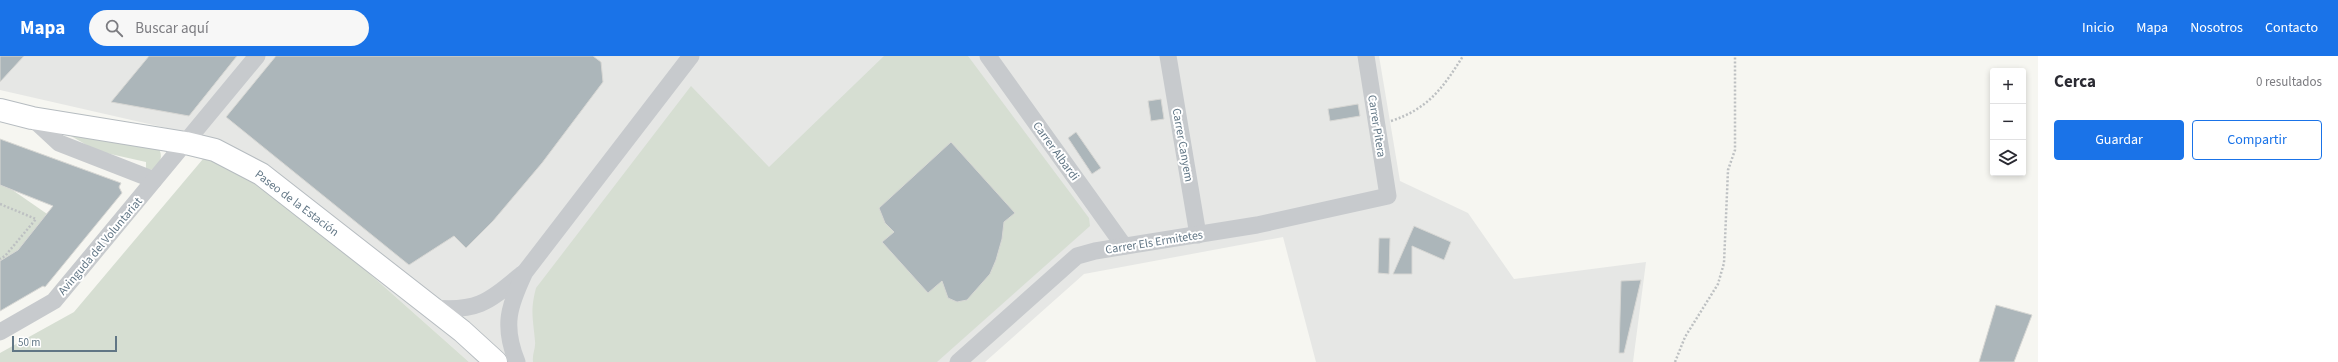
<!DOCTYPE html>
<html lang="es">
<meta charset="utf-8">
<style>
body{margin:0;font-family:"Source Sans 3",sans-serif;background:#f7f7f7;color:#2b2b33}
.controls{position:absolute;right:12px;top:12px;display:grid;overflow:hidden;border-radius:4px;box-shadow:0 2px 6px #0003}
.controls button{width:36px;height:36px;display:grid;place-items:center;padding:0;border:0;border-bottom:1px solid #e1e1e2;background:#fff;color:#2b2b33;font:20px sans-serif}
.scale{position:absolute;left:12px;bottom:10px;width:105px;box-sizing:border-box;padding-left:4px;border:2px solid #617685;border-top:0;font-size:11px;line-height:14px;white-space:nowrap;color:#617685;-webkit-text-stroke:3px #fff;paint-order:stroke}
.list{margin:0;padding:0;list-style:none}
h2{display:flex;justify-content:space-between;align-items:center;height:52px;margin:0;padding:0 16px;font-size:17px}
h2 small{font-size:13px;font-weight:400;color:#7c7c81}
.actions{display:flex;gap:8px;padding:12px 16px}
.actions a{flex:1;padding:9px 0;border:1px solid #1a73e8;border-radius:4px;text-align:center;font-size:14px;color:#1a73e8}
.actions .main{background:#1a73e8;color:#fff}
.icon{flex:none;width:22px;height:22px;fill:none;stroke:currentColor;stroke-width:2;stroke-linecap:round;stroke-linejoin:round}
.map{position:relative;flex:none;width:2038px;height:306px;overflow:hidden}
header{display:flex;align-items:center;gap:24px;box-sizing:border-box;height:56px;padding:0 20px;background:#1a73e8;color:#fff}
header strong{font-size:19px}
nav{display:flex;gap:22px;margin-inline-start:auto;font-size:14px}
.search{width:280px;height:36px;background:#f7f7f7;display:flex;align-items:center;gap:10px;box-sizing:border-box;padding:0 14px;border-radius:22px;color:#7c7c81;font-size:15px}
main{display:flex}
aside{flex:1;background:#fff}
.map>svg:first-child{display:block}
.built{fill:#e6e7e5}
.green{fill:#d6ded2}
.building{fill:#acb6ba;stroke:#d7d7d4}
.lines{fill:none;stroke-linecap:round;stroke-linejoin:round}
.secondary-casing{stroke:#b6bcc0;stroke-width:24}
.path{stroke:#bdc0c2;stroke-width:2.5;stroke-dasharray:2 2;stroke-linecap:butt}
.street{stroke:#c7cacd;stroke-width:17}
.secondary{stroke:#fff;stroke-width:22}
.labels{text-anchor:middle;stroke-width:4;stroke-linejoin:round;paint-order:stroke}
.street-label{font-size:12px;fill:#617685;stroke:#fff}
</style>
<header>
<strong>Mapa</strong>
<div class="search"><svg class="icon" aria-label="search" viewBox="0 0 24 24"><circle cx="10" cy="10" r="6"/><path d="M15 15l6 6"/></svg>Buscar aquí</div>
<nav><a>Inicio</a><a>Mapa</a><a>Nosotros</a><a>Contacto</a></nav>
</header>
<main>
<div class="map">
<svg width="2038" height="306" viewBox="0 0 2038 306">
<rect width="100%" height="100%" fill="#f6f6f1"/>
<!-- built -->
<path class="built" d="M0 0H1379L1400 125 1468 157 1514 223 1646 206 1633 306H1316L1283 181 1084 218 985 306H469L219 84 0 34Z"/>
<!-- green -->
<g class="green">
<path d="M884 0H968L1089 162 1090 170 937 306H533C532 298 536 292 535 285 533 262 530 255 536 232L691 30 769 111Z"/>
<path d="M64 76 158 91C164 101 160 107 153 114L146 113V106L97 95Z"/>
<path d="M219 84 469 306H0V297L74 256Z"/>
<path d="M0 129 11 133 50 160 0 213Z"/>
</g>
<!-- building -->
<g class="building">
<path d="M0 0H24L0 26Z"/>
<path d="M149 0H237L189 60 111 46Z"/>
<path d="M276 0H593L601 6 603 26 542 107 493 165 466 192 454 180 409 209 226 61Z"/>
<path d="M1161 43 1164 63 1151 65 1148 45Z"/>
<path d="M1358 48 1360 60 1330 65 1328 53Z"/>
<path d="M1076 76 1101 112 1092 118 1068 82Z"/>
<path d="M0 83 121 127 119 131 122 137 45 231 43 230 0 255V205L18 194 53 150 0 129Z"/>
<path d="M951 86 1015 157 1004 166 1002 183 996 204 990 218 967 244 957 246 948 242 942 225 928 237 882 186 894 176 885 167 879 152Z"/>
<path d="M1414 170 1451 186 1444 204 1412 190V218H1393Z"/>
<path d="M1379 182H1390L1389 218 1378 217Z"/>
<path d="M1641 224 1624 297H1619L1621 225Z"/>
<path d="M1996 249 2032 259 2014 306H1979Z"/>
</g>
<g class="lines">
<defs>
<path id="secondary" d="M0 54 32 62 186 87 215 94 261 118 462 275 496 306"/>
</defs>
<!-- secondary casing -->
<use href="#secondary" class="secondary-casing"/>
<!-- path -->
<g class="path">
<path d="M1391 65C1428 53 1443 32 1463 0"/>
<path d="M0 148 36 163 5 200 0 203"/>
<path d="M1675 306 1685 281 1718 228 1724 207 1728 114 1735 94V0"/>
</g>
<!-- street -->
<g class="street">
<path d="M988 0 1124 190"/>
<path d="M1168 0 1198 179"/>
<path d="M32 62 59 87 154 124"/>
<path d="M433 252C478 256 488 246 522 218"/>
<path d="M0 276 54 245 257 0"/>
<path d="M517 306C502 269 509 250 525 216L691 0"/>
<path d="M958 306 1077 200 1095 195 1257 169 1388 140 1366 0"/>
</g>
<!-- secondary -->
<use href="#secondary" class="secondary"/>
</g>
<g class="labels">
<!-- street labels -->
<g class="street-label">
<text transform="translate(1377 70) rotate(81)" y="4">Carrer Pitera</text>
<text transform="translate(1183 89) rotate(80)" y="4">Carrer Canyem</text>
<text transform="translate(1056 95) rotate(54)" y="4">Carrer Albardi</text>
<text transform="translate(297 147) rotate(37)" y="4">Paseo de la Estación</text>
<text transform="translate(1154 186) rotate(-9)" y="4">Carrer Els Ermitetes</text>
<text transform="translate(100 190) rotate(-50)" y="4">Avinguda del Voluntariat</text>
</g>
</g>
</svg>
<div class="controls">
<button>+</button>
<button>−</button>
<button><svg class="icon" aria-label="layers" viewBox="0 0 24 24"><path d="M12 4l9 5-9 5-9-5zM3 14l9 5 9-5"/></svg></button>
</div>
<div class="scale">50 m</div>
</div>
<aside>
<h2>Cerca<small>0 resultados</small></h2>
<ul class="list">
</ul>
<div class="actions"><a class="main">Guardar</a><a>Compartir</a></div>
</aside>
</main>
